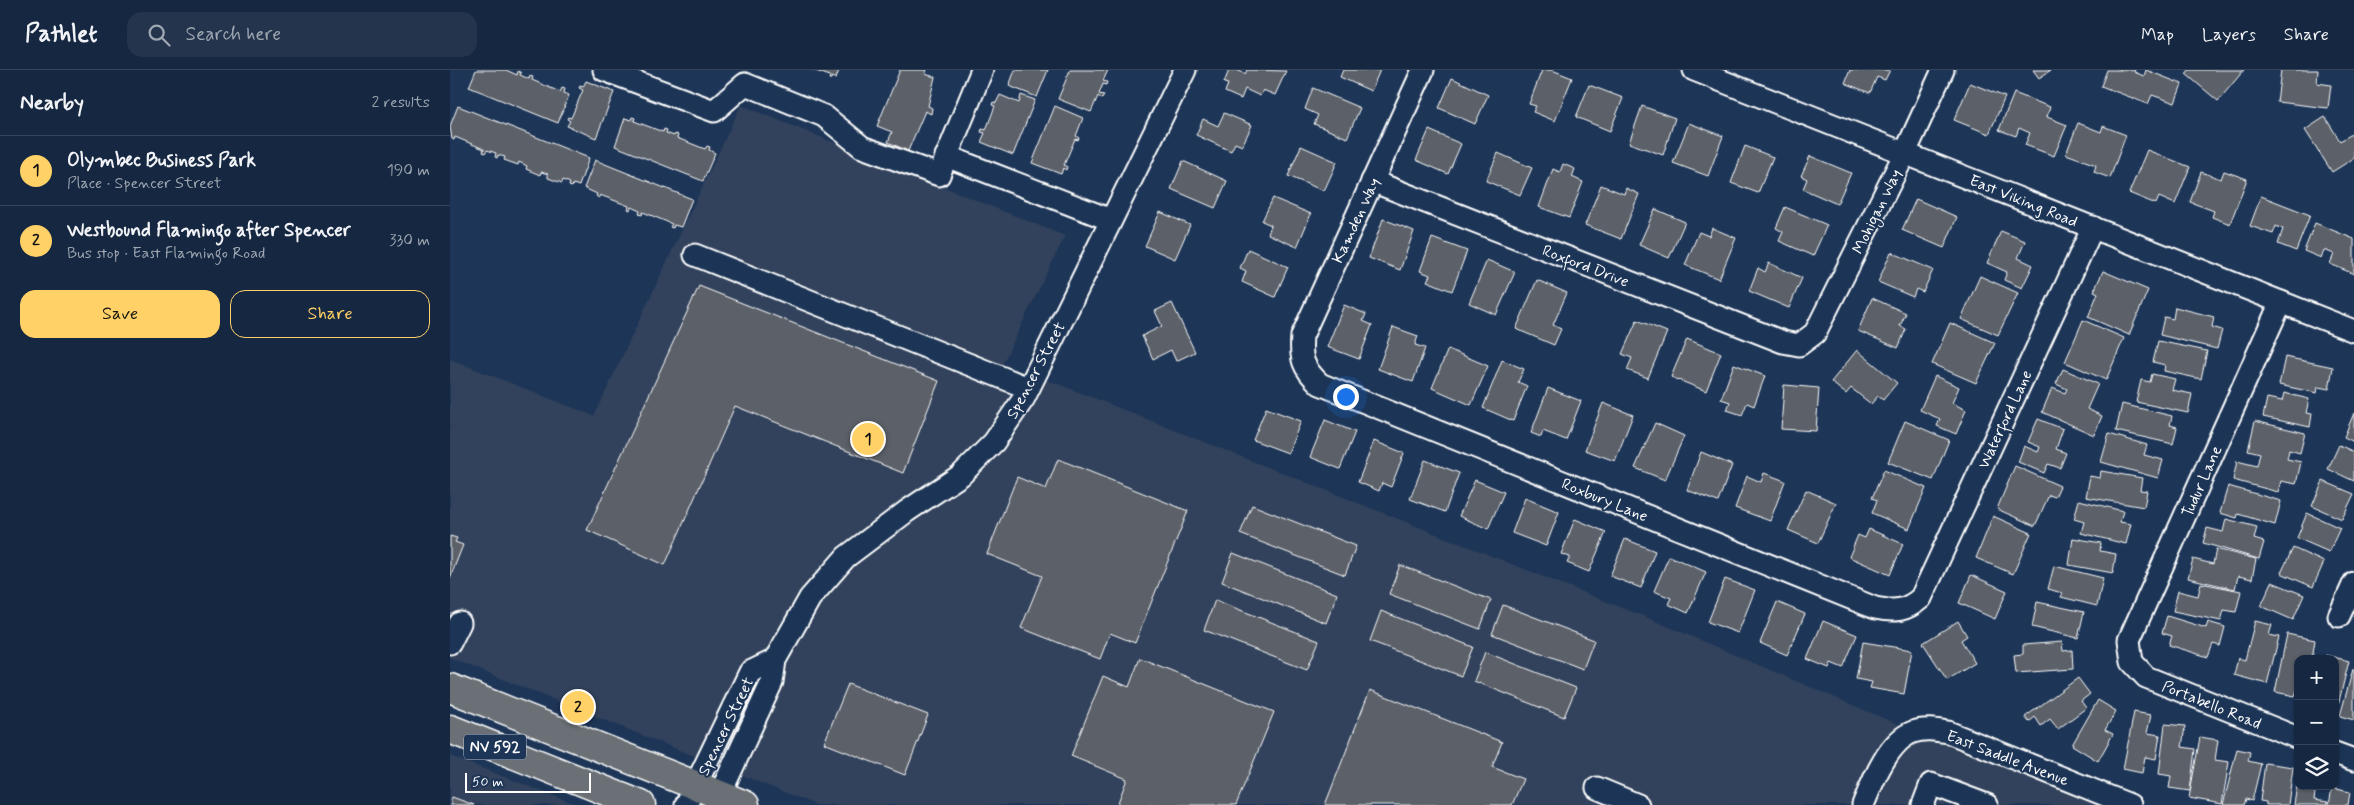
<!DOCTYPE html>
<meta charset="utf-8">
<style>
body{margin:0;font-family:Mynerve,sans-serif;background:#23344c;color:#f1f3f6}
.controls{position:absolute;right:15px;bottom:15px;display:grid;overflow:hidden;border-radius:10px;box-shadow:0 1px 4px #0004}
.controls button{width:45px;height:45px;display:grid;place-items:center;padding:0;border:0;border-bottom:1px solid #35445a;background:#162841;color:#f1f3f6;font:25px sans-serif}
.scale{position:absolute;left:15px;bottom:12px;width:126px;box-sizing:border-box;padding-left:5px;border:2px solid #fff;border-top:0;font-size:14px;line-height:18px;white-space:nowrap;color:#fff;-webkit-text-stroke:4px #1d3557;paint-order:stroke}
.you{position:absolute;left:895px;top:326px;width:18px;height:18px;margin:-12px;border:4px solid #fff;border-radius:50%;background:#1a73e8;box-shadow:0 0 0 8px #1a73e833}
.badge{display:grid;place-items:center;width:32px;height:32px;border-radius:50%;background:#ffd166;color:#111;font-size:16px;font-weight:700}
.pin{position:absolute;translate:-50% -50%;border:2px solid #fff;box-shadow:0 1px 5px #0006}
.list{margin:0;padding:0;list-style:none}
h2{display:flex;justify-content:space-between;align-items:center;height:65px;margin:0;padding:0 20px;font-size:21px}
h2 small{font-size:16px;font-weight:400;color:#9ea6b1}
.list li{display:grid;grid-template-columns:32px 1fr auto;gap:15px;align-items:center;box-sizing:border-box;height:70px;padding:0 20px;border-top:1px solid #35445a}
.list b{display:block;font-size:19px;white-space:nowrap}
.list p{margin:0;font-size:16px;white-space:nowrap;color:#9ea6b1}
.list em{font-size:16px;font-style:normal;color:#9ea6b1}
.actions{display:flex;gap:10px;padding:15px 20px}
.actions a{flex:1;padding:11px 0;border:1px solid #ffd166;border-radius:15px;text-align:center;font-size:18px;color:#ffd166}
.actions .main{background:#ffd166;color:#111}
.icon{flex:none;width:28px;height:28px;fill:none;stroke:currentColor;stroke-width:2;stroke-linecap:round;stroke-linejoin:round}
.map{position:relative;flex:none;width:1904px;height:735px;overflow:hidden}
header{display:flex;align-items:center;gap:30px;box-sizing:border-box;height:70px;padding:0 25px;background:#162841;border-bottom:1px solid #35445a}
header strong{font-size:24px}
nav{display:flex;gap:28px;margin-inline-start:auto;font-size:18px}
.search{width:350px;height:45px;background:#23344c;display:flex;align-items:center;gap:12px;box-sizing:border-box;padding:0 18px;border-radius:15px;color:#9ea6b1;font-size:19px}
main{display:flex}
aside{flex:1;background:#162841}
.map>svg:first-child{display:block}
.built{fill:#30425c}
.building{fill:#5b6167;stroke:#fff}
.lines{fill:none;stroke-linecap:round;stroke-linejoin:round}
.minor-casing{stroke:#fff;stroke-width:25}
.major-casing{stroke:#fff;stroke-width:31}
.minor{stroke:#1d3557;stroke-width:21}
.major{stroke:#6a7074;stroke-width:28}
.labels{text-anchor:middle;stroke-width:4;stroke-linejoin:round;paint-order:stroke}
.shield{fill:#1d3557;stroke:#bbc2cd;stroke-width:1}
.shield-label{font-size:15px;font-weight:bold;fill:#fff}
.street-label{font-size:16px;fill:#fff;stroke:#1d3557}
</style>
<header>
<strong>Pathlet</strong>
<div class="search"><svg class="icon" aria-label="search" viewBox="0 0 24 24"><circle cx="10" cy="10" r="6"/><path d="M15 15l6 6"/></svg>Search here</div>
<nav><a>Map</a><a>Layers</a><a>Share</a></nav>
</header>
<main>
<aside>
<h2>Nearby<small>2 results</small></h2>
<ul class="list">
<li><span class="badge">1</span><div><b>Olymbec Business Park</b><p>Place · Spencer Street</p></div><em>190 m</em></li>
<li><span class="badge">2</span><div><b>Westbound Flamingo after Spencer</b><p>Bus stop · East Flamingo Road</p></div><em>330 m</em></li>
</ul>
<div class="actions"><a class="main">Save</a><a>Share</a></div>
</aside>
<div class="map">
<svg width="1904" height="735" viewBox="0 0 1904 735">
<rect width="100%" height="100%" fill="#1d3557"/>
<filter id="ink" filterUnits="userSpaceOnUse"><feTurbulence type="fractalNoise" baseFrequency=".02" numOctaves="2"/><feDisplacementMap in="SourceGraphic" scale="10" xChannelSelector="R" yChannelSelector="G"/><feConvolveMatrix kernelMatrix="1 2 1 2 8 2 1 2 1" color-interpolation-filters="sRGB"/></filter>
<g filter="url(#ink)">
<!-- built -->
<g class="built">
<path d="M291 35 615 166 552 295 611 315 1203 550 1433 648 1646 735H366L0 588V289L144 346Z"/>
<path d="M0 686 128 735H0Z"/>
</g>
<!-- building -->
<g class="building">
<path d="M26 0H56L67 5 68 1 71 3 70 5 79 9 80 6 83 7 82 10 110 22 112 18 115 19 114 23 119 25 108 53 19 17Z"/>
<path d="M363 0H389L386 9 382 7 381 9H379L380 6Z"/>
<path d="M450 0H477L475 4 485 7 478 36 482 38 481 44 475 41 458 81 438 72 442 62 427 56Z"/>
<path d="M565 0H598L587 27 559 16Z"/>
<path d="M620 0H658L653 11 657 12 656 15 653 14 649 24 654 25 652 29 648 26 641 42 608 29Z"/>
<path d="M779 0H787L795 4 797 0 836 1 825 25 813 20 810 26 795 19 791 29 775 22 778 14 774 13Z"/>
<path d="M893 0H930L921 21 890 7Z"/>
<path d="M1092 0H1102L1122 8 1105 51 1083 42 1086 36 1079 34Z"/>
<path d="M1400 0H1440L1435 10 1427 7 1420 23 1395 13Z"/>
<path d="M1583 0H1601L1589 8Z"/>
<path d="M1657 0H1685L1684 2 1694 6 1696 0 1732 14 1725 33 1702 25 1698 34 1651 16Z"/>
<path d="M1739 0H1794L1768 31 1736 4Z"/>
<path d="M1831 0H1868L1867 13 1881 15 1878 38 1827 32Z"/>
<path d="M1002 8 1038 25 1025 54 989 38Z"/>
<path d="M136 11 164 22 146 68 117 56 120 51 117 49 118 47 121 48 133 20 129 18 130 16 133 17Z"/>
<path d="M1520 13 1555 27 1539 64 1504 50Z"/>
<path d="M1139 15 1173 28 1160 61 1126 47Z"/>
<path d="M863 18 910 38 897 68 864 54 868 45 855 39Z"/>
<path d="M1564 23 1600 37 1597 47 1617 55 1604 86 1575 75 1580 63 1569 58 1566 66 1549 60Z"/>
<path d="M550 25 569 33 571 25 585 30 563 85 531 72 535 63 531 62 532 59 536 60 545 36 542 35 543 32 546 33Z"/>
<path d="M8 36 139 88 129 116 123 114 122 117 119 116 120 113 113 110 112 113 98 108V104L91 102 90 105 76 99 77 96 69 92 68 95 54 90 55 87 48 85 47 88 45 87 46 83 37 80 35 83 33 82 34 79 5 67 4 70 2 69 0 56Z"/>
<path d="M605 36 633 48 626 66 629 68 628 70 625 69 614 95 617 97 616 100 613 98 611 104 582 93Z"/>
<path d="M1192 36 1225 48 1213 85 1179 73Z"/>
<path d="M774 43 802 55 792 76 785 73 781 81 746 65 753 49 768 56Z"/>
<path d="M182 47 185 48 184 51 213 62 214 59 217 60 216 63 224 66 225 64 228 65 227 68 255 79 257 76 260 77 259 80 265 83 253 111 165 76 175 48 181 50Z"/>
<path d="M1875 47 1890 71 1902 64 1904 67V88L1882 102 1855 60Z"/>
<path d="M1239 53 1273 66 1258 106 1223 93Z"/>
<path d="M1628 53 1651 62 1653 56 1676 65 1660 108 1644 102 1646 95 1616 84Z"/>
<path d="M979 60 1011 74 998 104 966 90Z"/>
<path d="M851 76 887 92 874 121 838 106Z"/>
<path d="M1295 76 1323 87 1308 123 1281 113Z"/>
<path d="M1697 80 1740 97 1725 134 1709 127 1706 134 1679 123Z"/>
<path d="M1048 83 1082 98 1070 125 1036 111Z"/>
<path d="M1360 86 1401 103 1387 134 1353 119 1357 109 1351 106Z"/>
<path d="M145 90 242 129 231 157 224 155 223 158 220 157 222 154 193 142 192 145 189 144 190 141 181 137 180 140 178 139 179 136 150 125 149 128 146 126 147 124 134 118Z"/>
<path d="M733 91 777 111 765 138 721 119Z"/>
<path d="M1113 94 1125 99 1122 107 1133 112 1119 148 1089 137 1103 99 1110 102Z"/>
<path d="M1774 101 1797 109 1780 154 1762 147 1764 141 1740 132 1751 102 1771 109Z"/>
<path d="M1151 115 1174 124 1176 118 1189 124 1171 169 1135 155Z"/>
<path d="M1811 126 1860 145 1846 181 1828 174 1833 159 1826 156 1823 164 1800 156Z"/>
<path d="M823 128 861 144 847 177 818 164 821 155 812 151Z"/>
<path d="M1466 129 1507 147 1494 178 1452 160Z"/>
<path d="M1335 137 1377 155 1363 186 1329 171 1333 162 1326 158Z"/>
<path d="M1205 139 1235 152 1219 188 1189 175Z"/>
<path d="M710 142 740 155 725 189 695 176Z"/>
<path d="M933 149 964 161 950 200 919 188Z"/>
<path d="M1865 153 1904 169V204L1880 194 1884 184 1874 180 1871 188 1854 181Z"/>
<path d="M1262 158 1286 168 1269 209 1235 195 1249 162 1259 166Z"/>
<path d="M1551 161 1575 171 1568 188 1583 195 1572 218 1554 210 1557 202 1537 193Z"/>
<path d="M982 168 1017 181 1002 221 977 211 980 205 970 201Z"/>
<path d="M798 179 838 197 825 227 792 212 796 201 790 198Z"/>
<path d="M1441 182 1483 200 1473 222 1466 219 1463 227 1428 212Z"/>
<path d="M1037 190 1065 202 1046 245 1019 233Z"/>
<path d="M1319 193 1352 208 1339 238 1299 221 1308 198 1315 202Z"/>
<path d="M1653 201 1698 220 1679 265 1638 247 1648 223 1644 221Z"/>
<path d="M1530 206 1568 223 1548 265 1511 249Z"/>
<path d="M1087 210 1117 223 1103 255 1111 259 1104 275 1066 259Z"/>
<path d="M249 216 489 311 453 403 285 336 215 495 137 460Z"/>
<path d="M1422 228 1456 243 1450 256 1456 259 1448 278 1408 261Z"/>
<path d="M722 233 745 282 726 291 721 280 703 289 692 266 712 256 705 241Z"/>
<path d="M894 235 916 244 913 251 922 255 909 289 877 277Z"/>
<path d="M1725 237 1764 247 1762 257 1772 260 1767 279 1710 265 1714 247 1723 249Z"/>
<path d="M1187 250 1217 262 1198 308 1177 300 1182 288 1172 284Z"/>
<path d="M1633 250 1674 268 1656 310 1615 292Z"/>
<path d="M1500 253 1545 273 1526 313 1482 294Z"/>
<path d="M943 257 968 266 965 275 975 278 963 312 928 299Z"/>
<path d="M1237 269 1271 283 1256 321 1221 307Z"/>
<path d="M1708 271 1757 281 1751 309 1714 301 1715 295 1703 292Z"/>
<path d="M998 279 1038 296 1021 335 982 318Z"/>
<path d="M1407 280 1447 313 1433 330 1428 326 1421 334 1401 318 1396 324 1381 312Z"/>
<path d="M1835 287 1883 297 1879 319 1868 317 1867 323 1829 315Z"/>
<path d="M1052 290 1074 299 1068 312 1077 316 1063 351 1033 338Z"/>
<path d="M1284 294 1315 306 1304 336 1297 333 1292 345 1277 340 1280 332 1271 329Z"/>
<path d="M1613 299 1648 314 1637 339 1652 346 1644 365 1592 342 1602 318 1615 323 1617 319 1606 314Z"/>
<path d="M1702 304 1725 309 1722 320 1742 324 1738 343 1686 332 1691 310 1700 312Z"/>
<path d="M1485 306 1509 317 1502 333 1516 340 1506 364 1487 356 1490 349 1470 340Z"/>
<path d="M1334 315 1369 318 1366 361 1331 359Z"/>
<path d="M1098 318 1131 331 1116 370 1093 361 1091 367 1081 363Z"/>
<path d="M1834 323 1859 329 1856 343 1862 344 1860 357 1813 347 1817 328 1832 331Z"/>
<path d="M1153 333 1183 345 1165 391 1135 380Z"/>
<path d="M1672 334 1722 346 1720 355 1727 357 1723 374 1666 361Z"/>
<path d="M816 338 851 351 838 383 803 370Z"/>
<path d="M1904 343V372L1894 367Z"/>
<path d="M1588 349 1613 359 1606 379 1616 383 1610 398 1598 394 1594 403 1568 392 1574 376 1588 382 1590 377 1578 372Z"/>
<path d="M875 350 905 362 890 399 860 387Z"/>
<path d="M1455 351 1499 370 1483 410 1438 392Z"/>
<path d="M1805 351 1855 363 1850 383 1839 380 1837 389 1851 392 1846 414 1831 411 1828 422 1783 410 1787 391 1807 396 1810 383 1798 380Z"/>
<path d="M1205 353 1234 366 1215 410 1185 398Z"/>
<path d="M1659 364 1697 375 1694 385 1713 390 1708 408 1651 392Z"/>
<path d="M924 371 954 383 941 417 932 413 929 421 908 412Z"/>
<path d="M1889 375 1904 382V411L1878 399Z"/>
<path d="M1251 382 1282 395 1268 432 1237 420Z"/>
<path d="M608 389 738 441 685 573 660 563 650 589 571 558 592 506 537 484 567 407 596 419Z"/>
<path d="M975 390 1009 403 995 442 960 429Z"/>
<path d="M1565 396 1610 416 1605 427 1599 425 1585 456 1547 439Z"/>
<path d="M1434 400 1476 418 1459 459 1422 443 1427 430 1422 428Z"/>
<path d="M1651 401 1692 408 1690 420 1697 421 1694 437 1636 427 1640 406 1650 408Z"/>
<path d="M1314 403 1335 411 1320 451 1285 438 1297 406 1311 412Z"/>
<path d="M1025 410 1054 422 1038 459 1009 446Z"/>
<path d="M1873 411 1904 424 1892 449 1862 436Z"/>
<path d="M1778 416 1831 431 1825 455 1788 444 1787 448 1770 443Z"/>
<path d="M1356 420 1386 433 1368 473 1338 460Z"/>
<path d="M1075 428 1109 442 1096 476 1062 463Z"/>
<path d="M1629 430 1673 441 1670 452 1681 454 1676 474 1631 463 1634 452 1624 449Z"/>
<path d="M802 435 906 476 895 505 790 464Z"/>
<path d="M1857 443 1890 458 1879 482 1847 468Z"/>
<path d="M1543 446 1581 463 1563 504 1526 488Z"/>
<path d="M1125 449 1156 462 1139 502 1117 493 1120 487 1111 484Z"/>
<path d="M1776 449 1807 457 1804 469 1814 472 1809 489 1753 473 1757 458 1773 462Z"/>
<path d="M1419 459 1453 474 1440 505 1399 487 1408 465 1415 468Z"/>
<path d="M0 466 7 468 5 472 13 475 0 508Z"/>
<path d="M1623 468 1651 473 1650 481 1666 484 1663 503 1619 495Z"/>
<path d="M1175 469 1205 481 1191 518 1160 506Z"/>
<path d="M1843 478 1874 492 1863 517 1831 503Z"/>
<path d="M1766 479 1806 489 1802 509 1788 506 1785 519 1738 508 1743 489 1763 494Z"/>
<path d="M783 483 887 524 876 553 772 512Z"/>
<path d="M1219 486 1256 502 1238 543 1218 534 1221 528 1204 521Z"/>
<path d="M950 495 1041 530 1030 559 939 524Z"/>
<path d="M1604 496 1653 508 1647 536 1611 527 1612 523 1598 519Z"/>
<path d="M1521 505 1557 521 1545 549 1509 533Z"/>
<path d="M1275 509 1305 520 1288 563 1258 552Z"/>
<path d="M1822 512 1854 525 1843 550 1811 536Z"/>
<path d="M1751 513 1791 521 1786 542 1774 540 1771 551 1723 541 1728 521 1748 526Z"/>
<path d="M765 530 869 571 857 600 754 560Z"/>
<path d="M1327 532 1355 544 1337 585 1310 573Z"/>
<path d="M1587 532 1634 542 1628 568 1582 557Z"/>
<path d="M1053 535 1144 570 1133 599 1042 564Z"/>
<path d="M931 541 1023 577 1011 606 920 571Z"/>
<path d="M1717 546 1756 558 1758 552 1775 557 1770 576 1763 574 1758 587 1719 575 1722 566 1712 563Z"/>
<path d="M1373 551 1407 565 1393 598 1381 593 1379 598 1357 589Z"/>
<path d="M1508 551 1517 566 1511 570 1525 593 1497 610 1473 573Z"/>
<path d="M1805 551 1822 555 1819 565 1829 567 1817 614 1784 605 1788 588 1795 590Z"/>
<path d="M1837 564 1865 570 1862 589H1848V617L1845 626 1825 622Z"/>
<path d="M1413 572 1462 580 1454 624 1420 618 1422 612 1406 609Z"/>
<path d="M1612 572 1613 581 1622 580 1623 599 1566 603 1564 585 1573 584V575Z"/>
<path d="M1035 582 1126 618 1114 647 1024 611Z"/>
<path d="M1876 585 1899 591 1887 639 1885 589H1876Z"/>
<path d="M690 588 824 642 786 735H667L677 709 621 686 653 606 679 617Z"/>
<path d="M1903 599H1904V650L1890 646Z"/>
<path d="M1628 608 1640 624 1631 631 1636 638 1608 659 1600 649 1591 656 1585 647 1579 652 1575 647Z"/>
<path d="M398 614 478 645 455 705 374 673Z"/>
<path d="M920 620 1052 672 1042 697 1073 709 1062 735H875Z"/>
<path d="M1648 630 1666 641 1655 660 1663 664 1648 691 1622 675Z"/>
<path d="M1684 642 1701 645 1697 663 1710 665 1706 689 1695 687 1692 703 1673 699Z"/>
<path d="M1715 654 1735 656 1732 677 1745 679 1740 721 1719 718 1721 706 1709 704Z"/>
<path d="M1750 667 1768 670 1765 690 1779 692 1772 734 1739 728Z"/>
<path d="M1787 679 1800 682 1798 691 1811 694 1802 731 1796 729 1794 735H1773Z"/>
<path d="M1815 693 1843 697 1838 735H1816V732L1810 731Z"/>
<path d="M1848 708V716H1866L1864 730 1878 732 1877 735H1844Z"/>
<path d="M1882 718 1900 722 1898 735H1879Z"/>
<path d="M2 727 24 735H0Z"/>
</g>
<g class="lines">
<defs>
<g id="minor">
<path d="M154 0 264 41 295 14 374 46 412 77 489 105 532 0"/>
<path d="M973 0 852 266C850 289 853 298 870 314L1425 538C1445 542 1456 541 1471 528L1643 157"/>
<path d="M1244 0 1904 261"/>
<path d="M496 86 661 150"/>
<path d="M922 111 1333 272 1349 275 1365 263 1455 83 1493 0"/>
<path d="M245 185 578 318"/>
<path d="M1831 232 1679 570 1682 592 1696 607 1848 668"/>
<path d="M1889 546 1904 513"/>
<path d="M0 573 10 553"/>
<path d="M1885 683 1904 690"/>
<path d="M1147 718 1188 735"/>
<path d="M236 735 300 602 325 590"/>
<path d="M265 735 322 612 325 590 360 528 396 487 457 441 511 405 544 372 574 328 735 0"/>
<path d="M1413 735C1422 713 1438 671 1463 662 1474 658 1486 660 1498 662L1680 735"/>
<path d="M1473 735 1481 714 1537 735"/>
</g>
<g id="major">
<path d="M0 618 295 735"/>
<path d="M0 659 191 735"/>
</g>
</defs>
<!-- minor casing -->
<use href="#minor" class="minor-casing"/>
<!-- major casing -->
<use href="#major" class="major-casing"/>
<!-- minor -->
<use href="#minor" class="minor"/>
<!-- major -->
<use href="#major" class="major"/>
</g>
</g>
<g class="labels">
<!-- shield labels -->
<rect class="shield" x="14" y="664.5" width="62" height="25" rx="4"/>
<g class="shield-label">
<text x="45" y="682">NV 592</text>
</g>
<!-- street labels -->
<g class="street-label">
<text transform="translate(1574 130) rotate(22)" y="6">East Viking Road</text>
<text transform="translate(1426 141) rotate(-64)" y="6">Mohigan Way</text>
<text transform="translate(905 150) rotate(-65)" y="6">Kamden Way</text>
<text transform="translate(1136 195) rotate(21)" y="6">Roxford Drive</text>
<text transform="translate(585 300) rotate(-62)" y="6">Spencer Street</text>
<text transform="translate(1554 349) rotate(-65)" y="6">Waterford Lane</text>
<text transform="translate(1751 411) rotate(-66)" y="6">Tudur Lane</text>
<text transform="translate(1155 429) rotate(22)" y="6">Roxbury Lane</text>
<text transform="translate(1762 634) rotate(22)" y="6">Portabello Road</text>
<text transform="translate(275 656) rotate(-64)" y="6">Spencer Street</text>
<text transform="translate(1558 687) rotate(21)" y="6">East Saddle Avenue</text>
</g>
</g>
</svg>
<div class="controls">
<button>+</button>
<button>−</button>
<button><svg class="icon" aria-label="layers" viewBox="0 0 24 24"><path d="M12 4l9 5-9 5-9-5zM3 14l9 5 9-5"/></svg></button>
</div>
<div class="scale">50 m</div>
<div class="you"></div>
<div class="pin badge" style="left:418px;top:369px">1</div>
<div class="pin badge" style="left:128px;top:637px">2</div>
</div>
</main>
